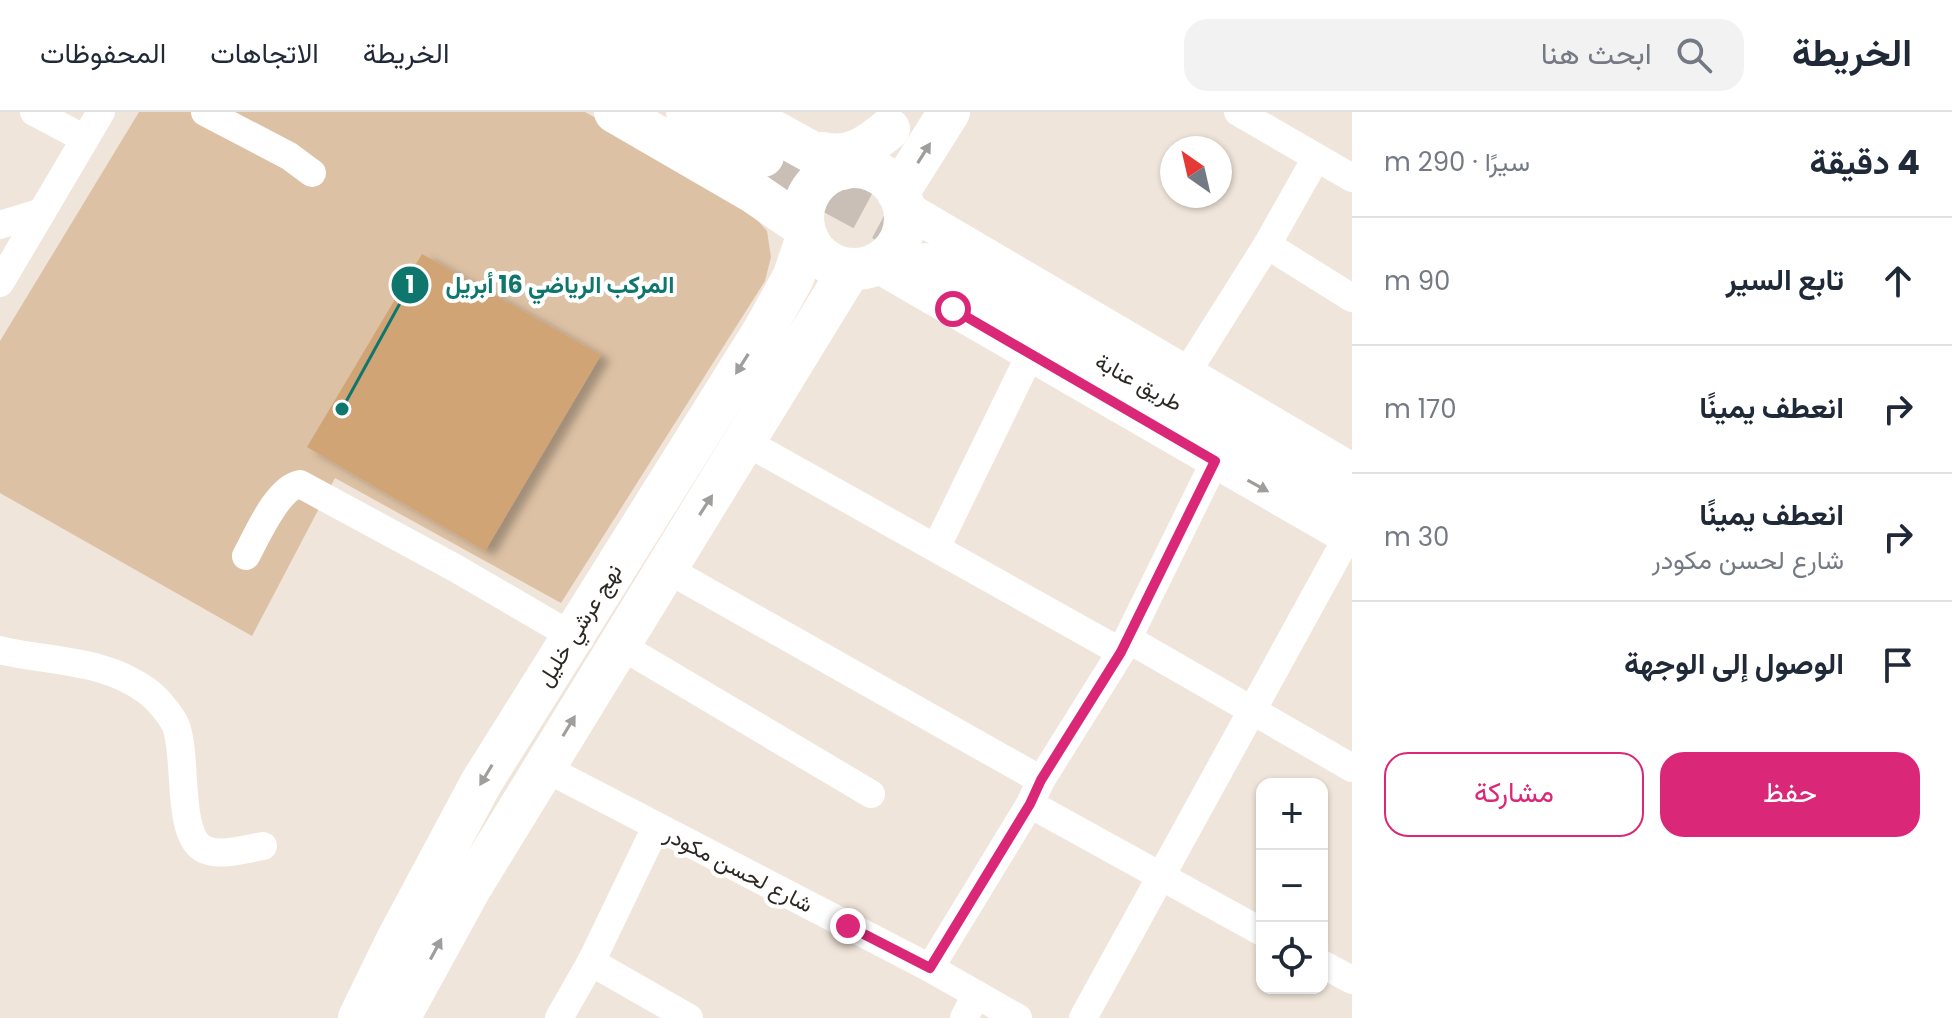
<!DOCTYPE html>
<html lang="ar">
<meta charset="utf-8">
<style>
body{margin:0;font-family:Poppins,Vazirmatn,sans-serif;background:#f2f2f3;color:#1f2937;direction:rtl}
.controls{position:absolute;right:24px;bottom:24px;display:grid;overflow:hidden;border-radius:16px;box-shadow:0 2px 6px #0004}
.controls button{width:72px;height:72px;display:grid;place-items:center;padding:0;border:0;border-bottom:2px solid #e0e1e3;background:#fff;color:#1f2937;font:40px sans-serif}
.compass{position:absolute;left:1160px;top:24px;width:72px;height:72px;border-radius:50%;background:#fff;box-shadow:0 2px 6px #0004;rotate:326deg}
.stop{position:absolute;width:24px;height:24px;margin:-18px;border:6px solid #db2777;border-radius:50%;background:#fff}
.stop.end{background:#db2777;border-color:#fff;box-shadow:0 2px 8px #0008}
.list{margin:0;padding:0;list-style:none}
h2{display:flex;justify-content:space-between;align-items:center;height:104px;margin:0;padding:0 32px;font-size:34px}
h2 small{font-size:26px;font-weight:400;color:#747a83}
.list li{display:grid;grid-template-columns:52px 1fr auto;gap:24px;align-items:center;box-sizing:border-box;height:128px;padding:0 32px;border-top:2px solid #e0e1e3}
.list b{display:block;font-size:30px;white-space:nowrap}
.list p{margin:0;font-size:26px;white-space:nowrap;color:#747a83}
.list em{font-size:26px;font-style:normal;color:#747a83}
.actions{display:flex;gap:16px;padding:24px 32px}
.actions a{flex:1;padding:18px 0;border:2px solid #db2777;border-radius:24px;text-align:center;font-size:28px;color:#db2777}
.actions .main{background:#db2777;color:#fff}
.icon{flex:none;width:44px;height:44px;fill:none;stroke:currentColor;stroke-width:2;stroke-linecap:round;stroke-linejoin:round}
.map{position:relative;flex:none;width:1352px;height:906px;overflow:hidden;direction:ltr}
header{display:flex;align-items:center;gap:48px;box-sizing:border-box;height:112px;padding:0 40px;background:#fff;border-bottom:2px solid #e0e1e3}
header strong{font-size:38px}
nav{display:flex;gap:44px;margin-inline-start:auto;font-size:28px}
.search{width:560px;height:72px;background:#f2f2f3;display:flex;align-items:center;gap:20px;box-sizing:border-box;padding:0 28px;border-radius:24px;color:#747a83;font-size:30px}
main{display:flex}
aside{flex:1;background:#fff}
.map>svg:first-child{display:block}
.green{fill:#dcc1a4}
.building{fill:#d1a476;filter:url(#shadow)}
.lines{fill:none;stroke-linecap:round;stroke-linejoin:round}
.highway-tunnel{stroke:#c9bfb6;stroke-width:42;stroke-dasharray:42 21;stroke-linecap:butt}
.minor{stroke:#fff;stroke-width:28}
.major{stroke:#fff;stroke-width:36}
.highway{stroke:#fff;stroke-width:42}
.oneway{fill:#a09e9c}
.route{stroke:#db2777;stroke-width:10}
.labels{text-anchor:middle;stroke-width:8;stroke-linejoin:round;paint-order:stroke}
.street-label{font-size:22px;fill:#2c2824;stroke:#fff}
.leader{fill:none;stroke:#0f766e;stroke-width:3}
.callout-dot{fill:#0f766e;stroke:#fff;stroke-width:3}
.mark-label{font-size:24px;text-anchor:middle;font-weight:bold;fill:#fff}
.callout-label{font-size:24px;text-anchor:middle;font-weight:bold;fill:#0f766e;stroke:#fff;stroke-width:8;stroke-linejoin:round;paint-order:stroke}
</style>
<header>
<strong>الخريطة</strong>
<div class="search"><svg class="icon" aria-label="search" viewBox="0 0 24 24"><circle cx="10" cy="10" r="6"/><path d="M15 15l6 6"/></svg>ابحث هنا</div>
<nav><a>الخريطة</a><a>الاتجاهات</a><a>المحفوظات</a></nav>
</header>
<main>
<aside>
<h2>4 دقيقة<small>سيرًا · 290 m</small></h2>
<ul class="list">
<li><svg class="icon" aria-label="ahead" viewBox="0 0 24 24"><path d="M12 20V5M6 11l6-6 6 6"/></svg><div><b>تابع السير</b></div><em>90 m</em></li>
<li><svg class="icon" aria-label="right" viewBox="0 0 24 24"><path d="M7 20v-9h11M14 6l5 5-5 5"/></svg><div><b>انعطف يمينًا</b></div><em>170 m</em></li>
<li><svg class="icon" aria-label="right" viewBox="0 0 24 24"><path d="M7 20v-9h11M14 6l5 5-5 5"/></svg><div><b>انعطف يمينًا</b><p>شارع لحسن مكودر</p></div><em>30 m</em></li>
<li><svg class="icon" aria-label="arrive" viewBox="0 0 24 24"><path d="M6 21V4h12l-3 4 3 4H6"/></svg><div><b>الوصول إلى الوجهة</b></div></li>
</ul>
<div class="actions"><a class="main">حفظ</a><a>مشاركة</a></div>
</aside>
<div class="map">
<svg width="1352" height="906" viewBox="0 0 1352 906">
<defs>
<filter id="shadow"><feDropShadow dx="9" dy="5" stdDeviation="4" flood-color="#0004"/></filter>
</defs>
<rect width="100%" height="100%" fill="#f0e5da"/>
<!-- green -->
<path class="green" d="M139 0H585L735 83 767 119 771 145 765 169 561 491 335 366 252 524 0 381V229Z"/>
<!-- building -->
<path class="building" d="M422 142 601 243 485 439 307 335Z"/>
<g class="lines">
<!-- highway-tunnel -->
<path class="highway-tunnel" d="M771 48 933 135"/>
<!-- minor -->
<g class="minor">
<path d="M34 0 85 27"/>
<path d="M205 0 289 44 312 61"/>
<path d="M1238 0 1352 66"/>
<path d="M0 113 42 100"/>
<path d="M1267 133 1352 186"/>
<path d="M0 171 101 0"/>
<path d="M1187 260 1267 133 1316 46"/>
<path d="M746 330 1121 540"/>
<path d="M936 436 1031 241"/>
<path d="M246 444C257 424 277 376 300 372L457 457 572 524"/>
<path d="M665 456 1041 668"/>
<path d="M1128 527 1352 656"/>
<path d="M618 532 871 682"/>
<path d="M0 538C49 550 105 547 147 579 156 585 170 602 175 612 188 639 176 720 202 736 218 746 245 737 263 734"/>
<path d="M543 655 930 856 1018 906"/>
<path d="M1030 692 1262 820"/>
<path d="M591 850 689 906"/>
<path d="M1322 852 1352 868"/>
<path d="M930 856 1030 692 1041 668 1121 540 1215 349"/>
<path d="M559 906 591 850 656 715"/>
<path d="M964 906 976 883"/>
<path d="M1083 906 1348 424"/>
</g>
<!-- major -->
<g class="major">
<path d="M904 96 1352 359"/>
<path d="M876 152 1352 427"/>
</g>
<!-- highway -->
<g class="highway">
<path d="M615 0 753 80 804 115"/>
<path d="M687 0 763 44"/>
<path d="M739 0 842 57"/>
<path d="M823 41C851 47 868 34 889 17"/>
<circle cx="854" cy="106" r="51"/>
<path d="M898 81 949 0"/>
<path d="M925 152 1352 390"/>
<path d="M359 906 397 828 481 671 763 220 793 166 807 125"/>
<path d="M399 906 471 775 850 157"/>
</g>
</g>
<!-- one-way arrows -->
<defs><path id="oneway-solid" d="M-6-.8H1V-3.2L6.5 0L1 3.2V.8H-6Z" transform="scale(2)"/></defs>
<g class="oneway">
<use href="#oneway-solid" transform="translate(924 41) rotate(-58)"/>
<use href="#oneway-solid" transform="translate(742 252) rotate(122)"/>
<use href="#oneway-solid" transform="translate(1258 374) rotate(29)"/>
<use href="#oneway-solid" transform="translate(706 393) rotate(-57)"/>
<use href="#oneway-solid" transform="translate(569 614) rotate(-59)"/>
<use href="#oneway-solid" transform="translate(486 663) rotate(121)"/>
<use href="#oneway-solid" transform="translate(436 837) rotate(-62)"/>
</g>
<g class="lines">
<!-- route -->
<path class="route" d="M848 814 930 856 1030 692 1041 668 1121 540 1215 349 953 197"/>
</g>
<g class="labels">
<!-- street labels -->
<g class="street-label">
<text transform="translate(1139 270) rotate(29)" y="8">طريق عنابة</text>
<text transform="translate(579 513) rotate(-58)" y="8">نهج عرشي خليل</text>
<text transform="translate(739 757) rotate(27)" y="8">شارع لحسن مكودر</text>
</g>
</g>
<!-- callouts -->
<path class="leader" d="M342 297L410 173"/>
<g class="callout-dot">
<circle cx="342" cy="297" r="8"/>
<circle cx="410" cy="173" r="20"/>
</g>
<g class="mark-label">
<text x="410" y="181">1</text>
</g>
<g class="callout-label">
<text x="560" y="181">المركب الرياضي 16 أبريل</text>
</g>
</svg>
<div class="controls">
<button>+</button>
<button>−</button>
<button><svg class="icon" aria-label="locate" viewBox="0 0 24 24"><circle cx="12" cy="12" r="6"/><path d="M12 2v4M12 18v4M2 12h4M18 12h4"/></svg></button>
</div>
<svg class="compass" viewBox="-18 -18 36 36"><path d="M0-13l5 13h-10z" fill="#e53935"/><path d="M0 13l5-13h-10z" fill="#747a83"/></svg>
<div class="stop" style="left:953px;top:197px"></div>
<div class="stop end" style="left:848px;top:814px"></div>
</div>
</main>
